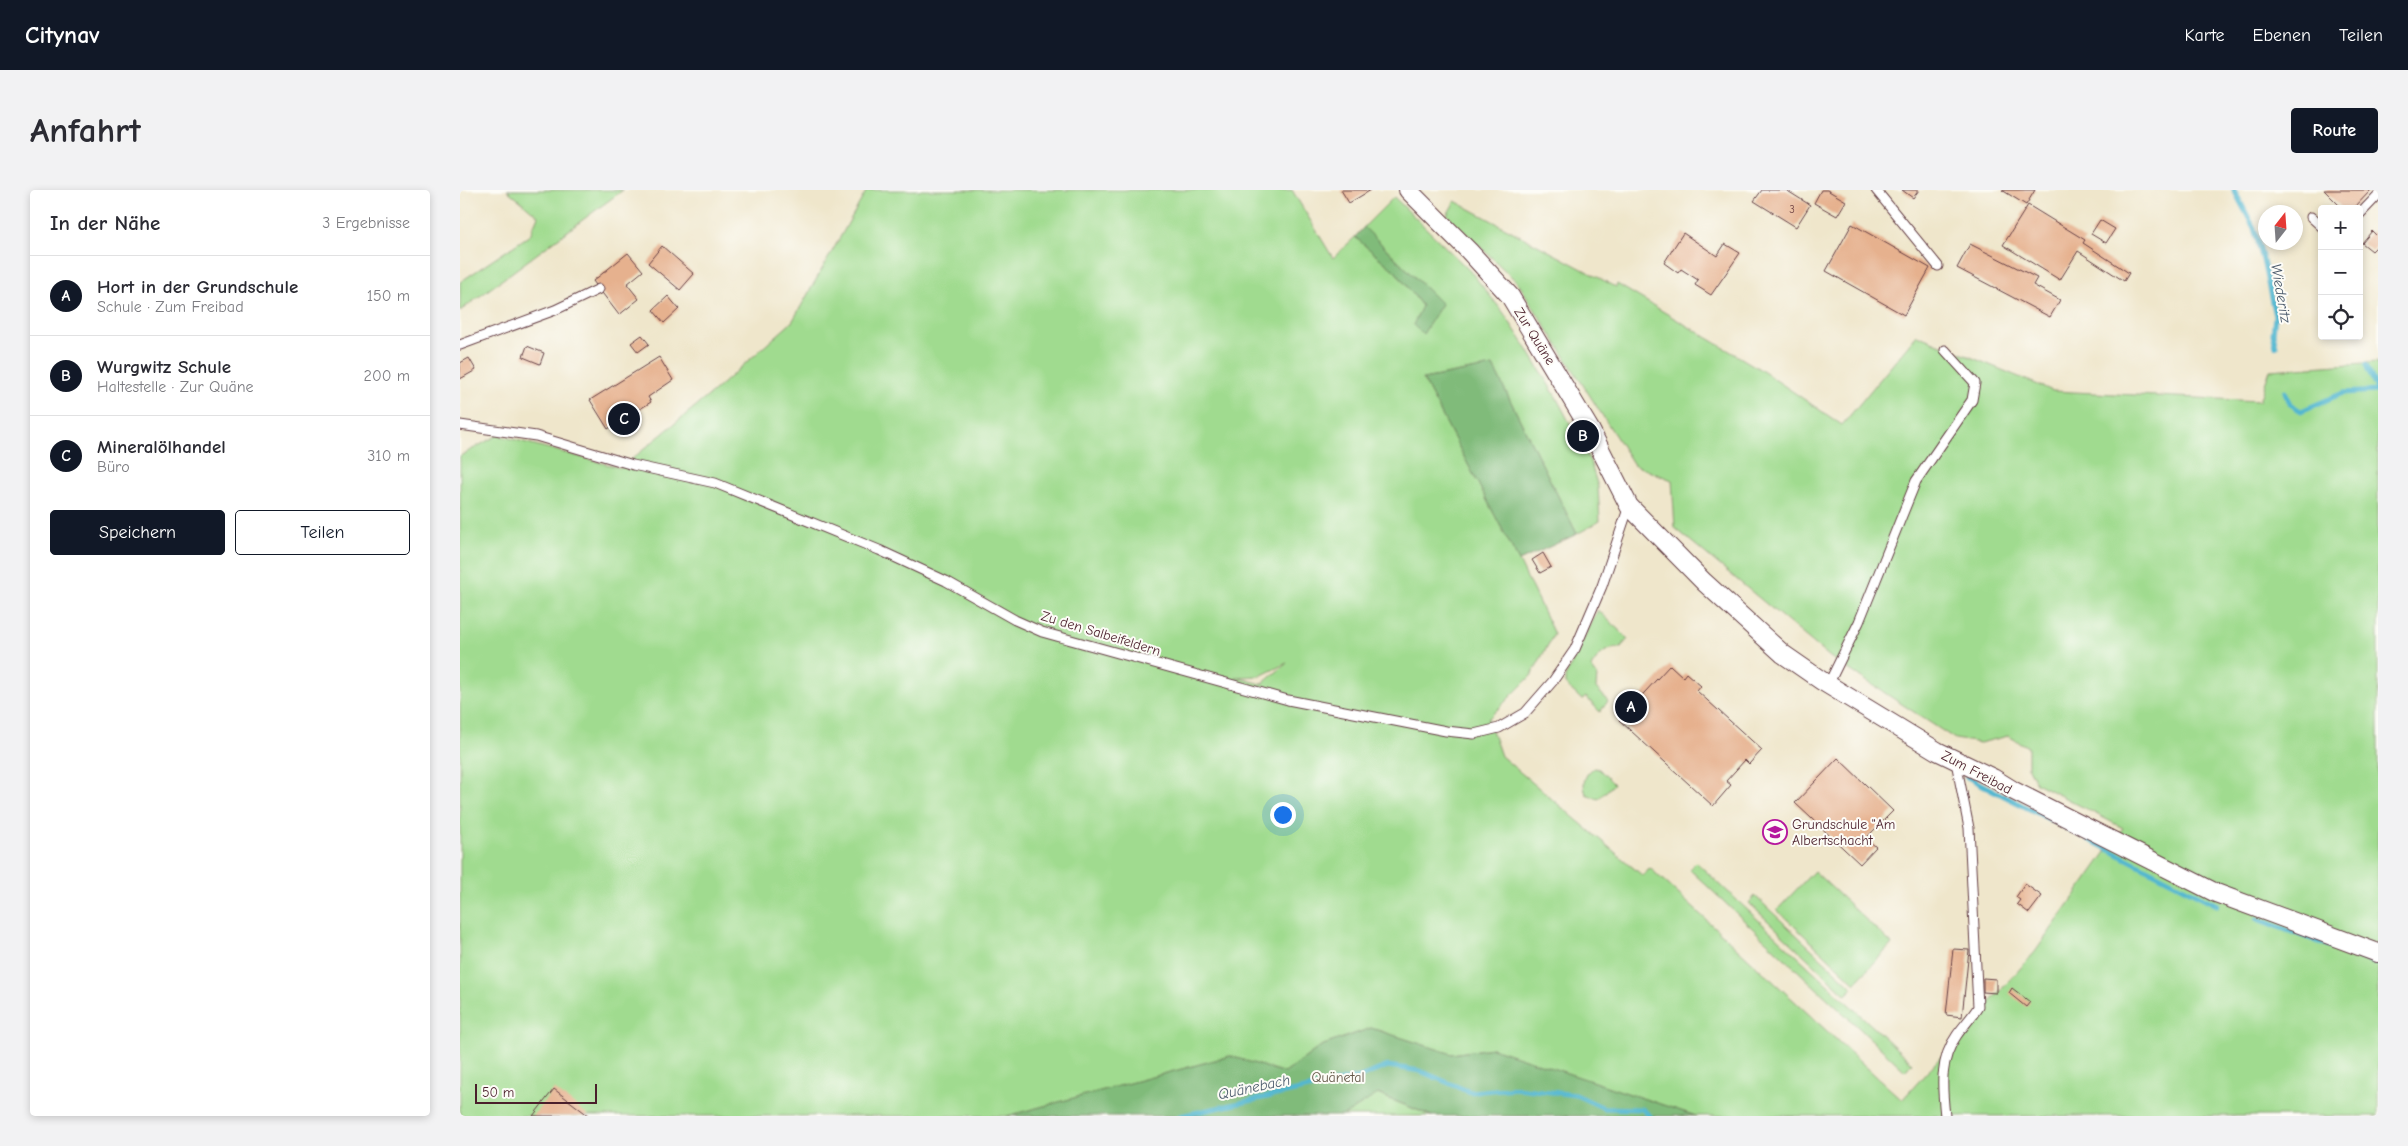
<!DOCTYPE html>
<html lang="de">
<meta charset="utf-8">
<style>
body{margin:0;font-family:"Comic Neue",sans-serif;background:#f2f2f3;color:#2b2b33}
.controls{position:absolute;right:15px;top:15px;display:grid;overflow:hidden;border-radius:5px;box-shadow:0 2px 8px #0003}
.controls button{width:45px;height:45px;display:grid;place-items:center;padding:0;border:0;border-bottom:1px solid #e1e1e2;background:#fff;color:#2b2b33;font:25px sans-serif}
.compass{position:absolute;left:1798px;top:15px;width:45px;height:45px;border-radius:50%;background:#fff;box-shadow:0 2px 8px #0003;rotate:17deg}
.scale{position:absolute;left:15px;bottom:12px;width:122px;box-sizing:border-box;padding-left:5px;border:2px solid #4a1f2b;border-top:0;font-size:14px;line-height:18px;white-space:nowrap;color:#4a1f2b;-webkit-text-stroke:4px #fdfcf7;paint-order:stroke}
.you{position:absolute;left:822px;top:624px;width:18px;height:18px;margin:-12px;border:4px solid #fff;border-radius:50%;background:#1a73e8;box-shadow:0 0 0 8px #1a73e833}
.badge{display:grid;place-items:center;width:32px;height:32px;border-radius:50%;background:#111827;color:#fff;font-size:16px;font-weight:700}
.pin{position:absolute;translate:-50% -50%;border:2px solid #fff;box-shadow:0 1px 5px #0006}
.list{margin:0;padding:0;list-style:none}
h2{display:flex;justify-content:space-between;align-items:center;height:65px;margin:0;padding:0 20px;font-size:21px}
h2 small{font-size:16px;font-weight:400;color:#7c7c81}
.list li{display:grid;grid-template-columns:32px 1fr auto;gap:15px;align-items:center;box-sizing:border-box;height:80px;padding:0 20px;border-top:1px solid #e1e1e2}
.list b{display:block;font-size:19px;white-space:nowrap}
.list p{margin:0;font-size:16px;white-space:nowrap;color:#7c7c81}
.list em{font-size:16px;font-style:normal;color:#7c7c81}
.actions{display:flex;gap:10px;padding:15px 20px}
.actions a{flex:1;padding:11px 0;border:1px solid #111827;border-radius:5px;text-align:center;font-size:18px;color:#111827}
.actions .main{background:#111827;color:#fff}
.icon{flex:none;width:28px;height:28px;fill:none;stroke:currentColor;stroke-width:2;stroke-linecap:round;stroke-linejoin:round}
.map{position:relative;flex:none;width:1918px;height:926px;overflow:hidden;border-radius:5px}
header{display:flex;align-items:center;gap:30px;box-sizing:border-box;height:70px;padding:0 25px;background:#111827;color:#fff}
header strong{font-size:24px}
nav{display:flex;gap:28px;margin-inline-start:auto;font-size:18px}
.intro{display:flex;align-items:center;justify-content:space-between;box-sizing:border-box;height:120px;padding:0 30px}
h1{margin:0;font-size:35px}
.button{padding:12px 22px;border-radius:5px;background:#111827;color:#fff;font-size:18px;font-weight:700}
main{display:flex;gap:30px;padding:0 30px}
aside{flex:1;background:#fff;border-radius:5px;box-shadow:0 2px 8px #0003}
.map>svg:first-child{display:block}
.green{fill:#a0db8f;stroke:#757d5d;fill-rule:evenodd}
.forest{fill:#80bb7a;stroke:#656d52}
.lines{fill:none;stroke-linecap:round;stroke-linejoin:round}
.stream{stroke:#52b7d0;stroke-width:5}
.building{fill:#e6b18e}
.service-casing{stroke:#633d43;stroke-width:11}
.minor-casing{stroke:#633d43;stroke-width:20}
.service{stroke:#fff;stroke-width:9}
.minor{stroke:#fff;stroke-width:18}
.labels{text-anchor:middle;stroke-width:4;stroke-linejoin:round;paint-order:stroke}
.number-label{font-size:11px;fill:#714444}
.street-label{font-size:14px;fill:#4a1f2b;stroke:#fdfcf7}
.poi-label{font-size:14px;fill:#4a1f2b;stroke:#fdfcf7;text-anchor:start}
.park-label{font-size:14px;fill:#645749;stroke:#fdfcf7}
.water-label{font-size:15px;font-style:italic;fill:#4d5c6d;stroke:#fdfcf7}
</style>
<header>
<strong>Citynav</strong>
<nav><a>Karte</a><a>Ebenen</a><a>Teilen</a></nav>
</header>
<div class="intro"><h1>Anfahrt</h1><a class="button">Route</a></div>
<main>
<aside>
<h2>In der Nähe<small>3 Ergebnisse</small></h2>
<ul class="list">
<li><span class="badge">A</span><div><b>Hort in der Grundschule</b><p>Schule · Zum Freibad</p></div><em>150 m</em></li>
<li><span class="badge">B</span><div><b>Wurgwitz Schule</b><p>Haltestelle · Zur Quäne</p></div><em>200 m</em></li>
<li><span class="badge">C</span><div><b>Mineralölhandel</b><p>Büro</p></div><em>310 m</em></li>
</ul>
<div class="actions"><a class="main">Speichern</a><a>Teilen</a></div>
</aside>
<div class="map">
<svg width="1918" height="926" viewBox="0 0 1918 926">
<rect width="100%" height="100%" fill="#fdfcf7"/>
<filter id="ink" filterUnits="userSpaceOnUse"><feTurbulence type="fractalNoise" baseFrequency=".02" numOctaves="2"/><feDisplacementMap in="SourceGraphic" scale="10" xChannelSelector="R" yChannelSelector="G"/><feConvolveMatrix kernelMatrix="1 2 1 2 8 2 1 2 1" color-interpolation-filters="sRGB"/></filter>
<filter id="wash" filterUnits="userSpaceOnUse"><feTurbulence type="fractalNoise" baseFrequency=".0096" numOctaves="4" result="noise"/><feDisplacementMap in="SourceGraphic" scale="20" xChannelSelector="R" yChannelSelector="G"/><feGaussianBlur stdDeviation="1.12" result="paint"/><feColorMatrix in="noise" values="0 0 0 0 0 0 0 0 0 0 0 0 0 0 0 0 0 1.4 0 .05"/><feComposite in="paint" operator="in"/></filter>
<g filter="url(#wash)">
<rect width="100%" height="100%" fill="#efe6cb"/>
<!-- green -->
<g class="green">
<path d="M47 0H163L0 121V92L70 45 78 26Z"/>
<path d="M407 0H832L873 68 895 47 936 82 962 116 981 113 904 37 934 7 1011 82 1043 122 1066 157 1096 207 1130 271 1138 297 1140 331 1117 344 1033 176 963 189 1059 371 1094 444 1071 486 1028 529 1041 566 1183 686 1190 678 1442 910 1575 762 1663 638 1576 593 1568 578V557L1548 546 1520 553 1495 549 1370 467 1215 338 1212 290 1174 275 1058 93 987 25 995 11 1156 97 1157 94 1298 178 1382 235 1457 145 1593 201 1799 211 1810 180 1918 172V926H1236L1032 858 992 864 911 838 861 856 825 883 770 866 547 926H0V266L38 245 161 278 253 202 332 132ZM827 473 802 494 776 487 800 486Z"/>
<path d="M1138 420 1168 449 1160 458C1145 458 1139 465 1131 477L1137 485 1136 498 1148 511 1140 522 1126 507 1122 510 1105 494V487Z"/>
<path d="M1134 578 1139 579 1154 594 1138 609 1126 604C1122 594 1124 584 1134 578Z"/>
<path d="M1236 672 1452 873 1445 881 1229 679Z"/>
<path d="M1354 681 1432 754 1395 793 1317 720Z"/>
<path d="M1295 706 1393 798 1386 805 1289 713Z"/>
<path d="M917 904 972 926H883Z"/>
</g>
<!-- forest -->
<g class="forest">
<path d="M904 37 982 114 963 144 953 135 962 116 936 82 895 47Z"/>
<path d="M1033 176 1117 344 1059 371 963 189Z"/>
<path d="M911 838 992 864 1032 858 1236 926H972L918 904 883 926H547L770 866 825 883 861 856Z"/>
</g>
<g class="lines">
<!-- stream -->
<g class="stream">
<path d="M1774 0 1794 38 1803 70 1815 126 1813 144 1816 156"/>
<path d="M1906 175 1918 201"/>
<path d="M1825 202 1830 214 1841 221 1883 203 1918 201"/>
<path d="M1507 587 1757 715"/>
<path d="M1797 729 1918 774"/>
<path d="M720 926 900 887 928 876 960 881 1010 902 1057 898 1116 905 1144 918 1182 919 1190 926"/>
</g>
</g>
<g id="blocks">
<!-- building -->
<g class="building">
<path d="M881 0H911L889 13Z"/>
<path d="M1302 0H1326L1350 15 1336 37 1294 11Z"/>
<path d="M1361 0H1367L1386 11 1377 26 1354 13Z"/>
<path d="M1442 0H1459L1453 8Z"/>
<path d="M1542 0H1575L1566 15Z"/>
<path d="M1864 0H1911L1893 19H1883Z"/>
<path d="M1568 15 1625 50 1623 53 1669 83 1664 91 1618 61 1600 90 1543 55Z"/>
<path d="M1640 30 1655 39 1646 53 1631 44Z"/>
<path d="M1392 34 1470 78 1444 125 1366 81Z"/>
<path d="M1912 41 1918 47V55L1912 61 1902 53Z"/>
<path d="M1223 43 1257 66 1265 54 1280 63 1251 105 1235 95 1238 90 1221 79 1218 83 1204 73Z"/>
<path d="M1510 54 1577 88 1573 95 1600 110 1590 127 1497 78Z"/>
<path d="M202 56 234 84 220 100 188 73Z"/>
<path d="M168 63 183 81 167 94 179 109 159 125 133 91Z"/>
<path d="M208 106 219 119 204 133 193 120Z"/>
<path d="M182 145 189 154 178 162 171 153Z"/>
<path d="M67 156 84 163 80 174 63 167Z"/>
<path d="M199 167 213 190 188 207 191 212 148 239 130 210Z"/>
<path d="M9 168 16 180 0 189V173Z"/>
<path d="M1083 363 1091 377 1080 383 1072 370Z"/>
<path d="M1210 475 1223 487 1226 483 1241 496 1237 501 1302 560 1289 574 1285 570 1266 591 1271 595 1253 616 1159 530Z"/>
<path d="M1378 568 1433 621 1406 648 1416 657 1400 674 1335 613Z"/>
<path d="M1565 694 1582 706 1569 723 1557 714 1560 710 1556 707Z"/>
<path d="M1493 759 1509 760 1502 827 1486 825Z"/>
<path d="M1523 788 1536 789V803L1523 802Z"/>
<path d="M1552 798 1570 812 1566 817 1549 803Z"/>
<path d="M94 899 129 926H73Z"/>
</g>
</g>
</g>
<g filter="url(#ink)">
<use href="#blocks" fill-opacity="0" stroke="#633d43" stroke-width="1"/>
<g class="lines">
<defs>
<g id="service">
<path d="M1416 0 1478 76"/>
<path d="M1899 25 1918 5"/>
<path d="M1851 27 1862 37"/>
<path d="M0 155 95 120 139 99"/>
<path d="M0 235 76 246 173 275 255 293 419 360 486 391 555 430 582 442 828 510 986 541 1014 544 1039 538 1065 523 1093 491 1115 459 1142 396 1169 316"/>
<path d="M1368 495 1399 432 1456 291 1512 210 1515 193 1485 160"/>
<path d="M1485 926C1482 898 1479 870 1497 845 1504 835 1512 827 1518 817L1509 638 1496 572"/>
</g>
<path id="minor" d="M948 0 1009 61 1050 106 1131 241 1169 316 1244 392 1323 464 1362 491 1477 561 1533 588 1554 601 1756 703 1918 763"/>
</defs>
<!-- service casing -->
<use href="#service" class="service-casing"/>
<!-- minor casing -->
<use href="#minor" class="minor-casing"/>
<!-- service -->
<use href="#service" class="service"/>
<!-- minor -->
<use href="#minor" class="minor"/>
</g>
</g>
<!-- icons -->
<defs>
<symbol id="school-ring" viewBox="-11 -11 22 22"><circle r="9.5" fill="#fdfcf7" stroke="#b5179e" stroke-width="1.5"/><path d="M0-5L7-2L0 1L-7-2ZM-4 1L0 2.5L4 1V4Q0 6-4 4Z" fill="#b5179e"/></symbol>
</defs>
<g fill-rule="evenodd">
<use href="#school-ring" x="1301" y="628" width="28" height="28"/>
</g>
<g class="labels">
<!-- number labels -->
<g class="number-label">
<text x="1332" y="23">3</text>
</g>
<!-- street labels -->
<g class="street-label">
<text transform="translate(1075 146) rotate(58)" y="5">Zur Quäne</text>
<text transform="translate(641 443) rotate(17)" y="5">Zu den Salbeifeldern</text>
<text transform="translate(1517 582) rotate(28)" y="5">Zum Freibad</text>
</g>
<!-- poi labels -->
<g class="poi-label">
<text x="1332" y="639">Grundschule "Am<tspan x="1332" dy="16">Albertschacht</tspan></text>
</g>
<!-- park labels -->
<g class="park-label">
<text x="878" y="892">Quänetal</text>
</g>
<!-- water labels -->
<g class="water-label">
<text transform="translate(1821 103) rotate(80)" y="5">Wiederitz</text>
<text transform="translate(794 897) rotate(-12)" y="5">Quänebach</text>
</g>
</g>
</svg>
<div class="controls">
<button>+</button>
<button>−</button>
<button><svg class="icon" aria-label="locate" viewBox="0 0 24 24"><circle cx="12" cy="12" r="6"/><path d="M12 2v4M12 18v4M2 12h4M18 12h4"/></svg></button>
</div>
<svg class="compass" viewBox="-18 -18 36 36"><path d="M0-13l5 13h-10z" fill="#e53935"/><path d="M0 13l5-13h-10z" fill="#7c7c81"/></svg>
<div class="scale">50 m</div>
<div class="you"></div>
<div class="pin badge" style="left:1171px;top:517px">A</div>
<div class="pin badge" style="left:1123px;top:246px">B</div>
<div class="pin badge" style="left:164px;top:229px">C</div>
</div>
</main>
